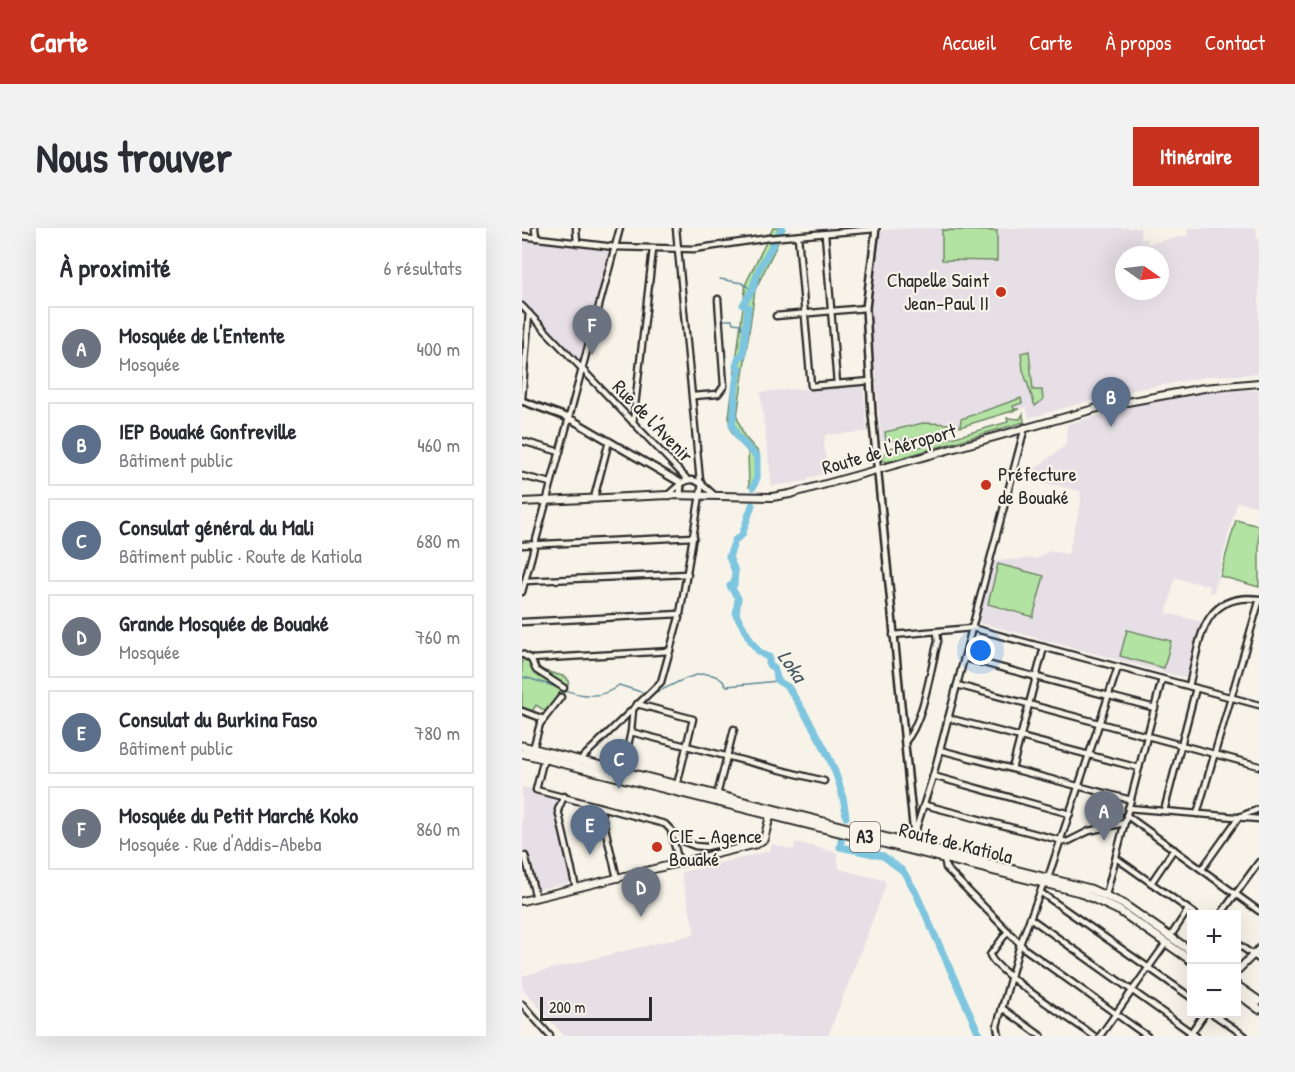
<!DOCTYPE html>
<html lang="fr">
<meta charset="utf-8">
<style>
body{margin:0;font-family:"Patrick Hand",sans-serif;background:#f2f2f3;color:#2b2b33}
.controls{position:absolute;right:18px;bottom:18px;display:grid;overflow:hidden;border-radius:0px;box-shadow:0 6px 24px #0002}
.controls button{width:54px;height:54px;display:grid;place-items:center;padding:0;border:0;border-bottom:2px solid #e1e1e2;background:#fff;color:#2b2b33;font:30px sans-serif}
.compass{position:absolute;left:593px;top:18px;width:54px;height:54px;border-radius:50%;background:#fff;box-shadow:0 6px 24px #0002;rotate:104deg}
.scale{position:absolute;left:18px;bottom:15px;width:112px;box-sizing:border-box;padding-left:6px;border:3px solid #2b2b2b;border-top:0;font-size:16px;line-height:21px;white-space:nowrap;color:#2b2b2b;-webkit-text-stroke:4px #f7f3e8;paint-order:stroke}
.you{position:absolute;left:459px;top:423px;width:21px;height:21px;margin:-15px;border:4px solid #fff;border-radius:50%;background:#1a73e8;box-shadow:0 0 0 9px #1a73e833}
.badge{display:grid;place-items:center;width:39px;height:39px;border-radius:50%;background:#c8321e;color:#fff;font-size:20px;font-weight:700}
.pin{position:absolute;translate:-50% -50px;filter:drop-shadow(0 2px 3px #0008)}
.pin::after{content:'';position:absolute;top:32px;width:21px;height:18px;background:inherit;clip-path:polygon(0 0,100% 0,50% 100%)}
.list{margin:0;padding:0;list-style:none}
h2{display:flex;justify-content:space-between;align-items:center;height:78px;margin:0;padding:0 24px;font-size:26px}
h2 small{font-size:20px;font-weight:400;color:#7c7c81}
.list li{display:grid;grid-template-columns:39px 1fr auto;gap:18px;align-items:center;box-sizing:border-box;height:84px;margin:0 12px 12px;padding:0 12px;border:2px solid #e1e1e2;border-radius:0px}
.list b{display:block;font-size:22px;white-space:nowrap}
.list p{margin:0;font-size:20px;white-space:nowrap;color:#7c7c81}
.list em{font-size:20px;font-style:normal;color:#7c7c81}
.map{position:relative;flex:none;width:737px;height:808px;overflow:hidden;border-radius:0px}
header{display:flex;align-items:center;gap:36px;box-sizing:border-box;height:84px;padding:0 30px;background:#c8321e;color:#fff}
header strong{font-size:28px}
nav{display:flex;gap:33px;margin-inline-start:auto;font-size:21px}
.intro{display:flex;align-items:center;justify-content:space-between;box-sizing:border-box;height:144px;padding:0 36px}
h1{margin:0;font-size:42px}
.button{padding:15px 27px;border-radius:0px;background:#c8321e;color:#fff;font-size:21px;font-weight:700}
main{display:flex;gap:36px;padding:0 36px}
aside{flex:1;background:#fff;border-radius:0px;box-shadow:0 6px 24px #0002}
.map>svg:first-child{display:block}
.built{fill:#e7dfe6;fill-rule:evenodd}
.green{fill:#b3e3a3;stroke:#6f8767;stroke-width:1.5}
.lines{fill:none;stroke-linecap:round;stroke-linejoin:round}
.stream{stroke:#5d8797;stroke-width:1.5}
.river{stroke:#7ec5df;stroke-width:7}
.minor-casing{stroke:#2b2b2b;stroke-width:9}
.tertiary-casing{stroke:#2b2b2b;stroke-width:10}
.secondary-casing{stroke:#2b2b2b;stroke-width:10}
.trunk-casing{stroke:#2b2b2b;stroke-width:11}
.minor{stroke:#f7f3e8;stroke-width:4.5}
.tertiary{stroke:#f7f3e8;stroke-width:5}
.secondary{stroke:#f7f3e8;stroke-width:6}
.trunk{stroke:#f7f3e8;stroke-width:7}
.poi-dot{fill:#c8321e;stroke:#f7f3e8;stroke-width:2}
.labels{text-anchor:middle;stroke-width:4.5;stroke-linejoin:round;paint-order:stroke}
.shield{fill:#f7f3e8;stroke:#686764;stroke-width:1.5}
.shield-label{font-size:18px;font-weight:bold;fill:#2b2b2b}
.poi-label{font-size:20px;fill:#2b2b2b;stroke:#f7f3e8;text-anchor:start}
.street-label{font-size:20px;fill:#2b2b2b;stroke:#f7f3e8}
.water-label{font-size:21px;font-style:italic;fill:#445961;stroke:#f7f3e8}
</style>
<header>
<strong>Carte</strong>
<nav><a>Accueil</a><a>Carte</a><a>À propos</a><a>Contact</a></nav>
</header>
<div class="intro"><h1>Nous trouver</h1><a class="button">Itinéraire</a></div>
<main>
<aside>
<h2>À proximité<small>6 résultats</small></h2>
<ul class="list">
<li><span class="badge" style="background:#6b7280">A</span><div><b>Mosquée de l'Entente</b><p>Mosquée</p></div><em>400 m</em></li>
<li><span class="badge" style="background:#5c6f8a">B</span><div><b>IEP Bouaké Gonfreville</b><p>Bâtiment public</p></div><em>460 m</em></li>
<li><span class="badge" style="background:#5c6f8a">C</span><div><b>Consulat général du Mali</b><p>Bâtiment public · Route de Katiola</p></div><em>680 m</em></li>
<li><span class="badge" style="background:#6b7280">D</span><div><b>Grande Mosquée de Bouaké</b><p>Mosquée</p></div><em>760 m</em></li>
<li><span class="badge" style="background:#5c6f8a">E</span><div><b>Consulat du Burkina Faso</b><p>Bâtiment public</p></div><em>780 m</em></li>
<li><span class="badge" style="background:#6b7280">F</span><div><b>Mosquée du Petit Marché Koko</b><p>Mosquée · Rue d'Addis-Abeba</p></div><em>860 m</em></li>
</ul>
</aside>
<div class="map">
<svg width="737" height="808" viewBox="0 0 737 808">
<rect width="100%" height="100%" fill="#f7f3e8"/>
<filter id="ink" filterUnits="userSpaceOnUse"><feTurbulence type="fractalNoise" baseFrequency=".0167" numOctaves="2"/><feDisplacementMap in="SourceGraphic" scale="12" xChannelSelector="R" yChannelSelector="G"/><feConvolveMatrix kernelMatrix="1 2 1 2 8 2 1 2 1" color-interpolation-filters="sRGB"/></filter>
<g filter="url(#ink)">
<!-- built -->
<g class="built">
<path d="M387 0H618L619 11H625V16L666 7 665 0H734L737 19V146L690 148 596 165 507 190 504 179 402 209 359 214 348 78 357 7 361 2ZM602 27H638V63H602Z"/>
<path d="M0 12 88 23 58 138 0 80Z"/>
<path d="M341 156 345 204 303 207 302 218 306 245 286 250V253L250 258 238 164Z"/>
<path d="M725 162H737V279L715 274 691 365 687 364 688 358 653 350 645 385 680 394 664 450 455 394 471 333 517 330 527 323 546 326 559 275 558 263 511 252 514 240 544 217 545 196 642 170 683 164Z"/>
<path d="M0 559 35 567 34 583 51 654 14 662 5 624 0 625Z"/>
<path d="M274 614 315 625 317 641 362 652 364 657 306 808H42L0 760V748L173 706 159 644 248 623 250 616 271 622Z"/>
</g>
<!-- green -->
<g class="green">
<path d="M251 0H263L233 62 215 189 222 208 237 225 234 259H227L226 224C216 212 207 207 207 189L224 55Z"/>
<path d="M420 2 475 3V33L420 32Z"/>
<path d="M507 123 511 162H520L521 172 513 178 501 142 499 125Z"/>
<path d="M499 170 500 175 491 178 492 181H497L438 199 439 191Z"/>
<path d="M501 186 502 194 365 234 359 232 365 220 392 217 394 220 486 194 485 190 498 191Z"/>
<path d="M401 195 431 196 433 200 384 212 364 214 363 204Z"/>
<path d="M714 292 737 298V359L698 348Z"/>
<path d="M476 336 522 348 511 389 466 376Z"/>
<path d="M605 402 649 413 642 440 598 428Z"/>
<path d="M0 428 15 435 19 442 44 449 47 453 44 464H38L25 484 14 477 8 487 0 483Z"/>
</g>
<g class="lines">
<!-- stream -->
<g class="stream">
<path d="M198 51 220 55 230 62"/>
<path d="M199 92H210L211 95 219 96 221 103H224"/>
<path d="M0 449C32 454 67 482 97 457L122 465"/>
<path d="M135 464C157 455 187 432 205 458L256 453"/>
</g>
<!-- river -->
<g class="river">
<path d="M231 259 235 250V229L216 209 210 196C215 178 210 157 218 141L214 138 217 129 221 127 226 79 221 77 230 62 237 41 260 0"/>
<path d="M230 277 220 307 213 312 207 329 213 343 212 357 208 358 216 370 214 387C223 399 232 427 247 429V437L252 440 256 453 266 459C291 498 320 542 324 589"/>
<path d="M320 608 318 619 361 628 381 643 393 663 458 808"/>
</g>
<defs>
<g id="minor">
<path d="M13 0 14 10"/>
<path d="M54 0 55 15"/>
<path d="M154 0 178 253"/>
<path d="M303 6 315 156"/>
<path d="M0 8 92 19 172 21 247 10 354 1"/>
<path d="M276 8 289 158 349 153"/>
<path d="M0 78 166 252"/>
<path d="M254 88 344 80"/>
<path d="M171 168 196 166 202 158 196 71"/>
<path d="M0 171 7 85"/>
<path d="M111 195 131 21"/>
<path d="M0 213 38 224"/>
<path d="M0 248 29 255"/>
<path d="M146 267C167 247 171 247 192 267"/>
<path d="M72 270 87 213"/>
<path d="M0 317 172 309"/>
<path d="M3 353 166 346"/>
<path d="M0 364 98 0"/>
<path d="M0 394 158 386"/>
<path d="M371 407 450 400 737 477"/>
<path d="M0 426 9 431 148 423"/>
<path d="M442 430 633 480"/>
<path d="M9 431 14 442 42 460"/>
<path d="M435 457 737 538"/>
<path d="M667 458C678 415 678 364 737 371"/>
<path d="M115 476 171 491 155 557"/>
<path d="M0 483 22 491"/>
<path d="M426 490 617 540"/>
<path d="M109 504 302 553"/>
<path d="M383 514C402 493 408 442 416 413L415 404"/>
<path d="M11 521 18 496 39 469"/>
<path d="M418 522 609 572"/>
<path d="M22 530 14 562 143 596 160 613 173 618 184 619 207 614"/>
<path d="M57 533 139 454 158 386 180 255"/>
<path d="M490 541 522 419"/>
<path d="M100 543 109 504 111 481"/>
<path d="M411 548 548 586"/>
<path d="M195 567 212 501"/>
<path d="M42 568 36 582 54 660"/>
<path d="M403 577 545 614 567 603 602 595"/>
<path d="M78 579 95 650"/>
<path d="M606 580 737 591"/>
<path d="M642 583 674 460"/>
<path d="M675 586 737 374"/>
<path d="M604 587 737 683"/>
<path d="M149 603 157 635"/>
<path d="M392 607 411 548 503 199"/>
<path d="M0 628H3L14 670"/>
<path d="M422 629 424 640 503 721 625 808"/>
<path d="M594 630 673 686"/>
<path d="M680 641 717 589 737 581"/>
<path d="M526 650 596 439"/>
<path d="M629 655 652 621"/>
<path d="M518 664 670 770"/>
<path d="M584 667 640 451"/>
<path d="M699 686 737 634"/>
<path d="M508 690 674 808"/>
<path d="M486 703 468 727C473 744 553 794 572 808"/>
<path d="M648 709 666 682"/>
<path d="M714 715 737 731"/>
<path d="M0 776 28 808"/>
<path d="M480 780 519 808"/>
<path d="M691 786 723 808"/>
<path d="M477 808 475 798 498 716 522 654"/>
<path d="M578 808 644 715"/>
</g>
<g id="tertiary">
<path d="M354 0 344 80 350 186 392 607 391 619"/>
<path d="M0 173 47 190 159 255 158 267"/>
<path d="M667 808 682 786"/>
</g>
<g id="secondary">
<path d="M0 274 146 267 250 269 268 266 583 178 682 160 737 155"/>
<path d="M0 673 235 616 242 611 249 584"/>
<path d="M714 744 737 721"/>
</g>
<g id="trunk">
<path d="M0 518 568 661 601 676 670 724"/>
<path d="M0 525 558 664 598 683 670 733"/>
<path d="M714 757 737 773"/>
<path d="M714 764 737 781"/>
</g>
</defs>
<!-- minor casing -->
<use href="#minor" class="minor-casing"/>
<!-- tertiary casing -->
<use href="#tertiary" class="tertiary-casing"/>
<!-- secondary casing -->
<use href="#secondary" class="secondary-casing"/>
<!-- trunk casing -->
<use href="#trunk" class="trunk-casing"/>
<!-- minor -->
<use href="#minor" class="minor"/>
<!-- tertiary -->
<use href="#tertiary" class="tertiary"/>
<!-- secondary -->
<use href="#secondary" class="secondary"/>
<!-- trunk -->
<use href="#trunk" class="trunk"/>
</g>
</g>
<!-- markers -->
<g class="poi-dot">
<circle cx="479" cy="64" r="6"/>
<circle cx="464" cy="257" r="6"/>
<circle cx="135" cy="619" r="6"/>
</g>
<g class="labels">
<!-- shield labels -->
<rect class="shield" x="328" y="594" width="30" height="30" rx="4.5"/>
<g class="shield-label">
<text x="343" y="615">A3</text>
</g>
<!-- poi labels -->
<g class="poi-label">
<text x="467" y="59" text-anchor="end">Chapelle Saint<tspan x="467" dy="23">Jean-Paul II</tspan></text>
<text x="476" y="253">Préfecture<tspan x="476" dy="23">de Bouaké</tspan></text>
<text x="147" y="615">CIE - Agence<tspan x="147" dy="23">Bouaké</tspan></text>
</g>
<!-- street labels -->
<g class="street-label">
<text transform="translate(131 193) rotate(46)" y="7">Rue de l'Avenir</text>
<text transform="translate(367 221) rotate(-16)" y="7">Route de l'Aéroport</text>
<text transform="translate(434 615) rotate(14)" y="7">Route de Katiola</text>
</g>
<!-- water labels -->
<g class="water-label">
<text transform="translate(270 438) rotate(55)" y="7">Loka</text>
</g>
</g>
</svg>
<div class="controls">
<button>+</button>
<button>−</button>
</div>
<svg class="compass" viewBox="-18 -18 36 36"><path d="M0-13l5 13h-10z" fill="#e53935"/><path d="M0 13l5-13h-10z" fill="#7c7c81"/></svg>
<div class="scale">200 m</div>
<div class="you"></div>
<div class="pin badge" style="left:582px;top:613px;background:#6b7280">A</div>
<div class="pin badge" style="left:589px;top:199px;background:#5c6f8a">B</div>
<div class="pin badge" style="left:97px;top:561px;background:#5c6f8a">C</div>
<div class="pin badge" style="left:119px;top:689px;background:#6b7280">D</div>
<div class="pin badge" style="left:68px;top:627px;background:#5c6f8a">E</div>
<div class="pin badge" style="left:70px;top:127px;background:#6b7280">F</div>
</div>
</main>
